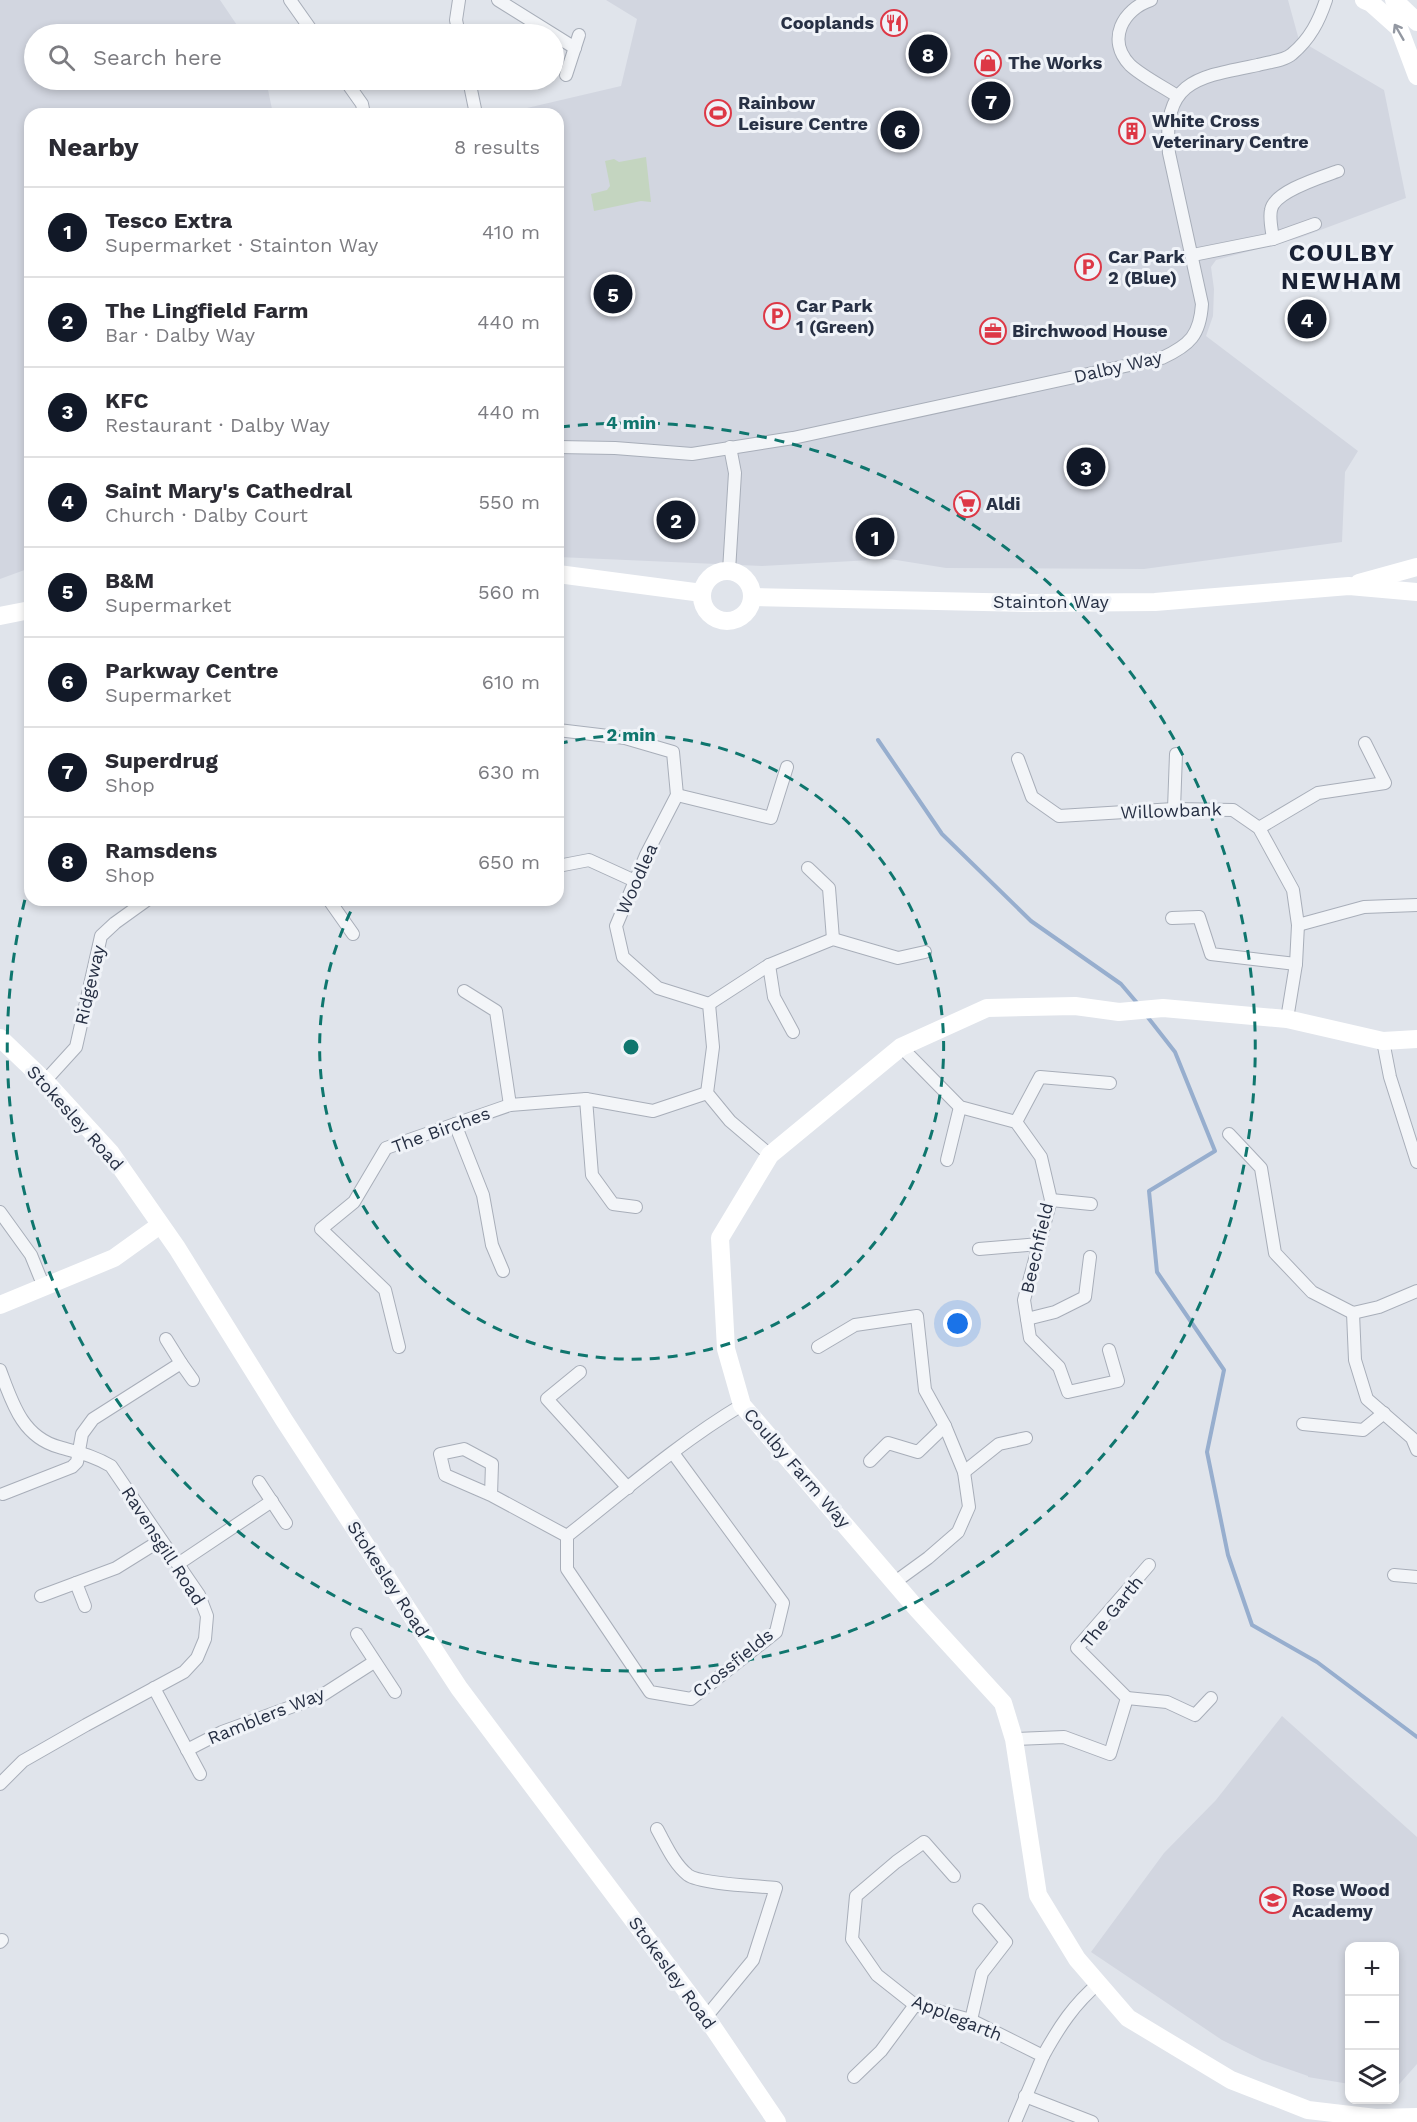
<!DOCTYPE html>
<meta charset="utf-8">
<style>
body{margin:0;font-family:"Work Sans",sans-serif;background:#f7f7f7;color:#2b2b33}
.controls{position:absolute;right:18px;bottom:18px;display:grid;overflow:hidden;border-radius:12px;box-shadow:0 3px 9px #0003}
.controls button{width:54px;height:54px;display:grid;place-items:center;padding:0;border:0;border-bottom:2px solid #e1e1e2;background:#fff;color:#2b2b33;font:30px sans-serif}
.you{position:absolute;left:958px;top:1324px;width:21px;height:21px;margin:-15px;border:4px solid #fff;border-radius:50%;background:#1a73e8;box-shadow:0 0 0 9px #1a73e833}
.badge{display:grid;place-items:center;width:39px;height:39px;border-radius:50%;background:#111827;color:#fff;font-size:20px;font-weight:700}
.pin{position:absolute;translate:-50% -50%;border:3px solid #fff;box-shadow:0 2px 6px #0006}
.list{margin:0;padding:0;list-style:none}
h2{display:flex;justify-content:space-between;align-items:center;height:78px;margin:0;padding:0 24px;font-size:26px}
h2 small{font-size:20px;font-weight:400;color:#7c7c81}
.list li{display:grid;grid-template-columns:39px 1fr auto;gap:18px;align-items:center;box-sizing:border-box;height:90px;padding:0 24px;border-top:2px solid #e1e1e2}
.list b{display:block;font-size:22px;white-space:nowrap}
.list p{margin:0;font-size:20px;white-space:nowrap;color:#7c7c81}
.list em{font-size:20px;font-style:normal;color:#7c7c81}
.icon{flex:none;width:33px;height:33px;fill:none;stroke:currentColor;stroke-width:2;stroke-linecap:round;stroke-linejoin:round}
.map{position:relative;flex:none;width:1417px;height:2122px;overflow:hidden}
.search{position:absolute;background:#fff;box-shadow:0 3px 9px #0003;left:24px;top:24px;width:540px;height:66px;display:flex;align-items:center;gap:15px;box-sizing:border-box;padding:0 21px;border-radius:33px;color:#7c7c81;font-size:22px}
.panel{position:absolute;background:#fff;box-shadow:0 3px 9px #0003;left:24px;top:108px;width:540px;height:798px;border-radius:18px}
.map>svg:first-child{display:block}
.built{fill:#d2d6e0}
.green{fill:#c4d5c0}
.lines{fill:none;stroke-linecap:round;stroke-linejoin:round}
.stream{stroke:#97aece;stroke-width:4}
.street-casing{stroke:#a8aeb9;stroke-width:14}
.street{stroke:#f3f5f8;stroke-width:12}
.secondary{stroke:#fff;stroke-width:18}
.oneway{stroke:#9398a2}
.ring{fill:none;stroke:#0f766e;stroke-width:3;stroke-dasharray:10 8}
.labels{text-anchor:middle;stroke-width:6;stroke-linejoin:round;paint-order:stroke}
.poi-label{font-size:18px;font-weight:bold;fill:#273044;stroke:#f0f3f8;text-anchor:start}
.street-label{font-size:18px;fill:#273044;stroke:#f0f3f8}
.district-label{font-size:24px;font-weight:bold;letter-spacing:1.5px;fill:#192135;stroke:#f0f3f8}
.centre{fill:#0f766e;stroke:#f0f3f8;stroke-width:3}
.ring-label{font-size:18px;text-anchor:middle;font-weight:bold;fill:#0f766e;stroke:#f0f3f8;stroke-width:6;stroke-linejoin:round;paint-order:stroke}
</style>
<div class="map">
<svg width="1417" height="2122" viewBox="0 0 1417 2122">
<rect width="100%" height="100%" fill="#e0e4eb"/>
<!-- built -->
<g class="built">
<path d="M0 0H220L243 34H34V80H266L273 114H30V568L0 579Z"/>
<path d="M606 0H1288L1299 40 1384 90 1406 198 1299 238 1216 260 1211 267 1214 289 1213 316 1206 336 1358 451 1345 472 1342 542 1144 569 946 568 890 559 762 566 558 557V114H528L527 108 621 86 637 19Z"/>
<path d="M1282 1716 1417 1837V2064L1395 2089 1394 1946H1350L1349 2084 1308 2077V2076L1262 2060 1222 2040 1091 1952 1164 1853 1216 1800Z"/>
</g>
<!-- green -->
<path class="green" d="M646 157 651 202 641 201 594 211 591 194 607 190 610 186 605 161 614 159 619 162Z"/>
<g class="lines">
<!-- stream -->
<g class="stream">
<path d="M878 740 942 834 1031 921 1121 984 1138 1004"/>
<path d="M1146 1015 1175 1052 1215 1151 1149 1191 1157 1272 1224 1370 1207 1452 1228 1555 1252 1625 1317 1662 1417 1737"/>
</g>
<defs>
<g id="street">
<path d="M290 0 314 34"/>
<path d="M459 0 456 20 459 34"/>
<path d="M498 0 575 48"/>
<path d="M1151 0C1123 9 1106 40 1130 65 1143 77 1162 86 1177 96"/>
<path d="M566 75 579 35"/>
<path d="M345 80 362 104 364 114"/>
<path d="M469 80 476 114"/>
<path d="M1273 239C1272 230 1269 219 1271 210 1274 191 1322 177 1338 171"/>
<path d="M1193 255 1273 239 1315 224"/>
<path d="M558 447 615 448 692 454 793 438 1162 358C1190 345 1200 335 1202 304L1169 153C1162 80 1198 77 1258 65 1268 62 1284 61 1292 54 1310 39 1319 21 1326 0"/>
<path d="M729 571 735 473 730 447"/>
<path d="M558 730 625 738 673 752 677 795 646 855 616 926 623 957 658 988 709 1004 713 1047 707 1093 730 1121 770 1155"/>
<path d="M1018 759 1032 797 1059 816 1174 809 1233 810 1259 828 1293 890 1298 925 1296 964 1287 1019"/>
<path d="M677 795 771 818 787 767"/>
<path d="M1174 809 1176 754"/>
<path d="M1259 828 1318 793 1385 783 1365 743"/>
<path d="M558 866 589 860 635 881"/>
<path d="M808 868 829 888 833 939"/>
<path d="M329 900 353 934"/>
<path d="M1172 918 1199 917 1211 954 1296 964"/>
<path d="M1298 925 1364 907 1417 905"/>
<path d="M769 965 774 997 793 1032"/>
<path d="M464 991 496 1011 510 1105"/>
<path d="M709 1004 769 965 833 939 898 958 925 952"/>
<path d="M1383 1041 1390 1077 1417 1162"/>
<path d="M901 1047 960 1107 1016 1122 1041 1157 1051 1200 1024 1300 1030 1338 1059 1367 1068 1392 1118 1381 1109 1350"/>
<path d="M45 1081 76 1047 101 936 115 923 147 900"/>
<path d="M586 1099 592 1175 613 1204 636 1207"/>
<path d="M1016 1122 1040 1077 1110 1083"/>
<path d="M455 1124 483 1195 492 1245 503 1271"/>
<path d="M1229 1134 1261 1168 1275 1253 1312 1292 1353 1313 1379 1307 1417 1291"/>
<path d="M947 1160 960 1107"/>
<path d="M1051 1200 1091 1204"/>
<path d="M0 1212 31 1255 44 1287"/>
<path d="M979 1249 1039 1244"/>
<path d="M1353 1313 1355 1360 1367 1399 1412 1438 1417 1450"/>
<path d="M1027 1319 1055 1312 1085 1297 1090 1257"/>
<path d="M166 1339 181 1363"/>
<path d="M399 1347 385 1290 321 1229 354 1202 386 1148 510 1105 586 1099 653 1111 707 1093"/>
<path d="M818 1347 855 1325 917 1316 925 1390 945 1426 964 1472 969 1507 958 1532 928 1558 895 1582"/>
<path d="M0 1370C12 1402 22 1437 59 1447 79 1453 92 1455 111 1466L188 1579 199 1595 207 1616 205 1639 197 1658 184 1672 86 1725 23 1761 0 1784"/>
<path d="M580 1372 547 1399 628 1488"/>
<path d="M1303 1424 1363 1430 1384 1413"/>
<path d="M673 1453 783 1603 776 1632 691 1699 650 1692 567 1569V1536C624 1491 680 1442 742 1405"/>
<path d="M870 1461 888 1443 918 1452 945 1426"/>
<path d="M964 1472 999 1444 1026 1438"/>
<path d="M259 1482 286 1523"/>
<path d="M3 1494 72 1467 77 1462 82 1434 93 1419 181 1363 193 1380"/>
<path d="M491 1495 492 1464 464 1449 440 1454 445 1475 491 1495 567 1536"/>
<path d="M178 1564 272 1501"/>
<path d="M1394 1575 1417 1577"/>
<path d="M76 1583 85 1606"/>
<path d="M41 1596 116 1568 161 1540"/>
<path d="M357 1634 395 1692"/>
<path d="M154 1688 200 1774"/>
<path d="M1127 1698 1167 1702 1195 1715 1211 1698"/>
<path d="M1014 1739 1064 1737 1110 1754 1127 1698 1077 1648 1149 1565"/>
<path d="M187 1750 222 1732 321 1696 374 1662"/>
<path d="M657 1829C666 1845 674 1864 688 1875 700 1884 758 1886 776 1888L753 1960 706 2017"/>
<path d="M954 1876 924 1842 896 1862 856 1896 852 1939 877 1975 915 2005 971 2020 1043 2056 1015 2122"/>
<path d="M0 1942 2 1940"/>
<path d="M971 2020 982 1973 1006 1942 979 1910"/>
<path d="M1043 2056C1059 2027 1074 2004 1099 1983"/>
<path d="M854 2077 881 2051 915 2005"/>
<path d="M1025 2096 1092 2122"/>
</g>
</defs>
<!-- street casing -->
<use href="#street" class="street-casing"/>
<!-- street -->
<use href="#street" class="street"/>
<!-- secondary -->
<g class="secondary">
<path d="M1364 0 1371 3 1399 28 1417 76"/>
<path d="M1394 0 1417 22"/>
<circle cx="727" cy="596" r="25"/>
<path d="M558 574 702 593"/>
<path d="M1359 583 1417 567"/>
<path d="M752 597 1029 603 1155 602 1349 586 1417 592"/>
<path d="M0 616 30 610"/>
<path d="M0 1038 45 1081 110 1152 177 1248 284 1420 459 1688 706 2017 777 2122"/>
<path d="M1417 1039 1383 1041 1287 1019 1163 1008 1119 1012 1075 1006 987 1008 901 1047 770 1155 720 1238 726 1349 742 1405 917 1609 1003 1703 1014 1739 1038 1895 1077 1959 1128 2018 1231 2080 1308 2110 1376 2118 1417 2117"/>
<path d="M0 1305 114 1258 160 1225"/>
</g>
</g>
<!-- one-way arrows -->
<defs><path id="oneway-shaft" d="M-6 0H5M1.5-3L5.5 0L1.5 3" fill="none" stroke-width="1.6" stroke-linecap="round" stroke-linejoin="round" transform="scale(1.5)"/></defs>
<use class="oneway" href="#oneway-shaft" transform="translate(1399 32) rotate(-120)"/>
<!-- distance rings -->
<g class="ring">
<path d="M558 744A312 312 0 1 1 356 901"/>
<path d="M560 427A624 624 0 1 1 30 880"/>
</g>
<!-- icons -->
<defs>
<symbol id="restaurant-ring" viewBox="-11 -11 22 22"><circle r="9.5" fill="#f0f3f8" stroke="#dd3846" stroke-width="1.5"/><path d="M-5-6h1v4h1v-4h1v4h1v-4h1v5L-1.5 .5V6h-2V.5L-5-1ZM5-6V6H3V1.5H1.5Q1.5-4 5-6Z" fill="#dd3846"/></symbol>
<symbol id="shop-ring" viewBox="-11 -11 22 22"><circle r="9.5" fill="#f0f3f8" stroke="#dd3846" stroke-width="1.5"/><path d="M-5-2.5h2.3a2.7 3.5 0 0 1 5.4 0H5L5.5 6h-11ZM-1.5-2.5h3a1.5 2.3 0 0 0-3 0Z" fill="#dd3846"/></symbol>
<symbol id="stadium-ring" viewBox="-11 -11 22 22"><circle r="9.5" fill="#f0f3f8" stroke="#dd3846" stroke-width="1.5"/><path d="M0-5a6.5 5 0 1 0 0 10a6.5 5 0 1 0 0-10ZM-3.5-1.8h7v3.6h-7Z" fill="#dd3846"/></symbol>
<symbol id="building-ring" viewBox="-11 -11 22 22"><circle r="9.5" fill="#f0f3f8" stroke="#dd3846" stroke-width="1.5"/><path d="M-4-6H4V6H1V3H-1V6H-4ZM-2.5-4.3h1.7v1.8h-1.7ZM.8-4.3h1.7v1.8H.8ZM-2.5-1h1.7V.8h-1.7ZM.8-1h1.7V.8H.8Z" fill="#dd3846"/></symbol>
<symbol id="parking-ring" viewBox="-11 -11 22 22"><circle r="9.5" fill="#f0f3f8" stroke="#dd3846" stroke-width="1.5"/><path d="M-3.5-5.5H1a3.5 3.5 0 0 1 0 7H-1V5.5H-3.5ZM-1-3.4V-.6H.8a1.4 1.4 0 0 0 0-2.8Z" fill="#dd3846"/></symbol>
<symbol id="office-ring" viewBox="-11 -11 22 22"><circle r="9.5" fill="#f0f3f8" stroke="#dd3846" stroke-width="1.5"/><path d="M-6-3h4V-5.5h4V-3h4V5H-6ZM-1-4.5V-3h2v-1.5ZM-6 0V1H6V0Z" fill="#dd3846"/></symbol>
<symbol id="supermarket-ring" viewBox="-11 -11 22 22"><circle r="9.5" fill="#f0f3f8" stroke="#dd3846" stroke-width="1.5"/><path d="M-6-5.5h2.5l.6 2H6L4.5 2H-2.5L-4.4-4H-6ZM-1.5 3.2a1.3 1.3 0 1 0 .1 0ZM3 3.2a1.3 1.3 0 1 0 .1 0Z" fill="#dd3846"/></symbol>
<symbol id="school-ring" viewBox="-11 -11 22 22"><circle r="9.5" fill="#f0f3f8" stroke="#dd3846" stroke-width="1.5"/><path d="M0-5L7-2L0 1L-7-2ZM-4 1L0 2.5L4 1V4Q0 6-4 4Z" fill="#dd3846"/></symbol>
</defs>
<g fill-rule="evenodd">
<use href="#restaurant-ring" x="879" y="8" width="30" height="30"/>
<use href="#shop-ring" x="973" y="48" width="30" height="30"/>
<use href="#stadium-ring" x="703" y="98" width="30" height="30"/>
<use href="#building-ring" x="1117" y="116" width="30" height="30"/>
<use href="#parking-ring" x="1073" y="252" width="30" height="30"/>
<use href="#parking-ring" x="762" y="301" width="30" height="30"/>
<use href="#office-ring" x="978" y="316" width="30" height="30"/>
<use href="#supermarket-ring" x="952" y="489" width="30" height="30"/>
<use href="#school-ring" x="1258" y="1885" width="30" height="30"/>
</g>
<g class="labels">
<!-- poi labels -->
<g class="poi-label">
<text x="874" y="29" text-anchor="end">Cooplands</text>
<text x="1008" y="69">The Works</text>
<text x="738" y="109">Rainbow<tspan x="738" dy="21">Leisure Centre</tspan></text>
<text x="1152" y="127">White Cross<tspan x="1152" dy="21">Veterinary Centre</tspan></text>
<text x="1108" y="263">Car Park<tspan x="1108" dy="21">2 (Blue)</tspan></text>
<text x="796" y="312">Car Park<tspan x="796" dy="21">1 (Green)</tspan></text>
<text x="1012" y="337">Birchwood House</text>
<text x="986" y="510">Aldi</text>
<text x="1292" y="1896">Rose Wood<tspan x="1292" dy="21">Academy</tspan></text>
</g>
<!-- street labels -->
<g class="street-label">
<text transform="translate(1118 367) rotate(-13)" y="6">Dalby Way</text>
<text x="1051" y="608">Stainton Way</text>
<text transform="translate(1171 811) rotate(-2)" y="6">Willowbank</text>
<text transform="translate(637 879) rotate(-66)" y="6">Woodlea</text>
<text transform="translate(90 985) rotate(-77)" y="6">Ridgeway</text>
<text transform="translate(75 1118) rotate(48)" y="6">Stokesley Road</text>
<text transform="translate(441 1130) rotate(-20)" y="6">The Birches</text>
<text transform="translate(1037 1248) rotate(-77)" y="6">Beechfield</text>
<text transform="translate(797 1468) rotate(49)" y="6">Coulby Farm Way</text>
<text transform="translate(163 1546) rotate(57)" y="6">Ravensgill Road</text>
<text transform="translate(388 1579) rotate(57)" y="6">Stokesley Road</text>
<text transform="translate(1112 1612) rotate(-51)" y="6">The Garth</text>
<text transform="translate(733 1663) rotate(-39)" y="6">Crossfields</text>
<text transform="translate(266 1716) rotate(-22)" y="6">Ramblers Way</text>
<text transform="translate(672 1973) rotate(54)" y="6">Stokesley Road</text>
<text transform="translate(957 2018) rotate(22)" y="6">Applegarth</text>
</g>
<!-- district labels -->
<g class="district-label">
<text x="1342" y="261">COULBY<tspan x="1342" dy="28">NEWHAM</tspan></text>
</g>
</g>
<circle cx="631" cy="1047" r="9" class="centre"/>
<g class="ring-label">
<text x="631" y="429">4 min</text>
<text x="631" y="741">2 min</text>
</g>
</svg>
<div class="controls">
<button>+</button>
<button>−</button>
<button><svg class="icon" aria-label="layers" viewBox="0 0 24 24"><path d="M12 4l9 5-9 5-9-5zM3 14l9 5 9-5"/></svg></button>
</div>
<div class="you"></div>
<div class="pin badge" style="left:875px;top:537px">1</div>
<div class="pin badge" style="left:676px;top:520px">2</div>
<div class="pin badge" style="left:1086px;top:467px">3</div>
<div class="pin badge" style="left:1307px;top:319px">4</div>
<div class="pin badge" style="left:613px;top:294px">5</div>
<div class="pin badge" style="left:900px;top:130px">6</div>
<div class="pin badge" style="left:991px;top:101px">7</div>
<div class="pin badge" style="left:928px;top:54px">8</div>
<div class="search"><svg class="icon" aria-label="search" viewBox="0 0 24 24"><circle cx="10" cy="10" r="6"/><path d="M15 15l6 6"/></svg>Search here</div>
<section class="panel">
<h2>Nearby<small>8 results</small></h2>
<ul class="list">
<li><span class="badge">1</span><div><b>Tesco Extra</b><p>Supermarket · Stainton Way</p></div><em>410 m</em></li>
<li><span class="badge">2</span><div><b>The Lingfield Farm</b><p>Bar · Dalby Way</p></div><em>440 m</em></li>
<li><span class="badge">3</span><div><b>KFC</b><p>Restaurant · Dalby Way</p></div><em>440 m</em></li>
<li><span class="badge">4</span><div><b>Saint Mary's Cathedral</b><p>Church · Dalby Court</p></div><em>550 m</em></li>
<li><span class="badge">5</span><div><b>B&amp;M</b><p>Supermarket</p></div><em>560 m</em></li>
<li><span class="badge">6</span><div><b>Parkway Centre</b><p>Supermarket</p></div><em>610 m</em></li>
<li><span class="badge">7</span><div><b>Superdrug</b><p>Shop</p></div><em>630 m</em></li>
<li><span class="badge">8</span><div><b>Ramsdens</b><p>Shop</p></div><em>650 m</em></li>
</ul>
</section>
</div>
